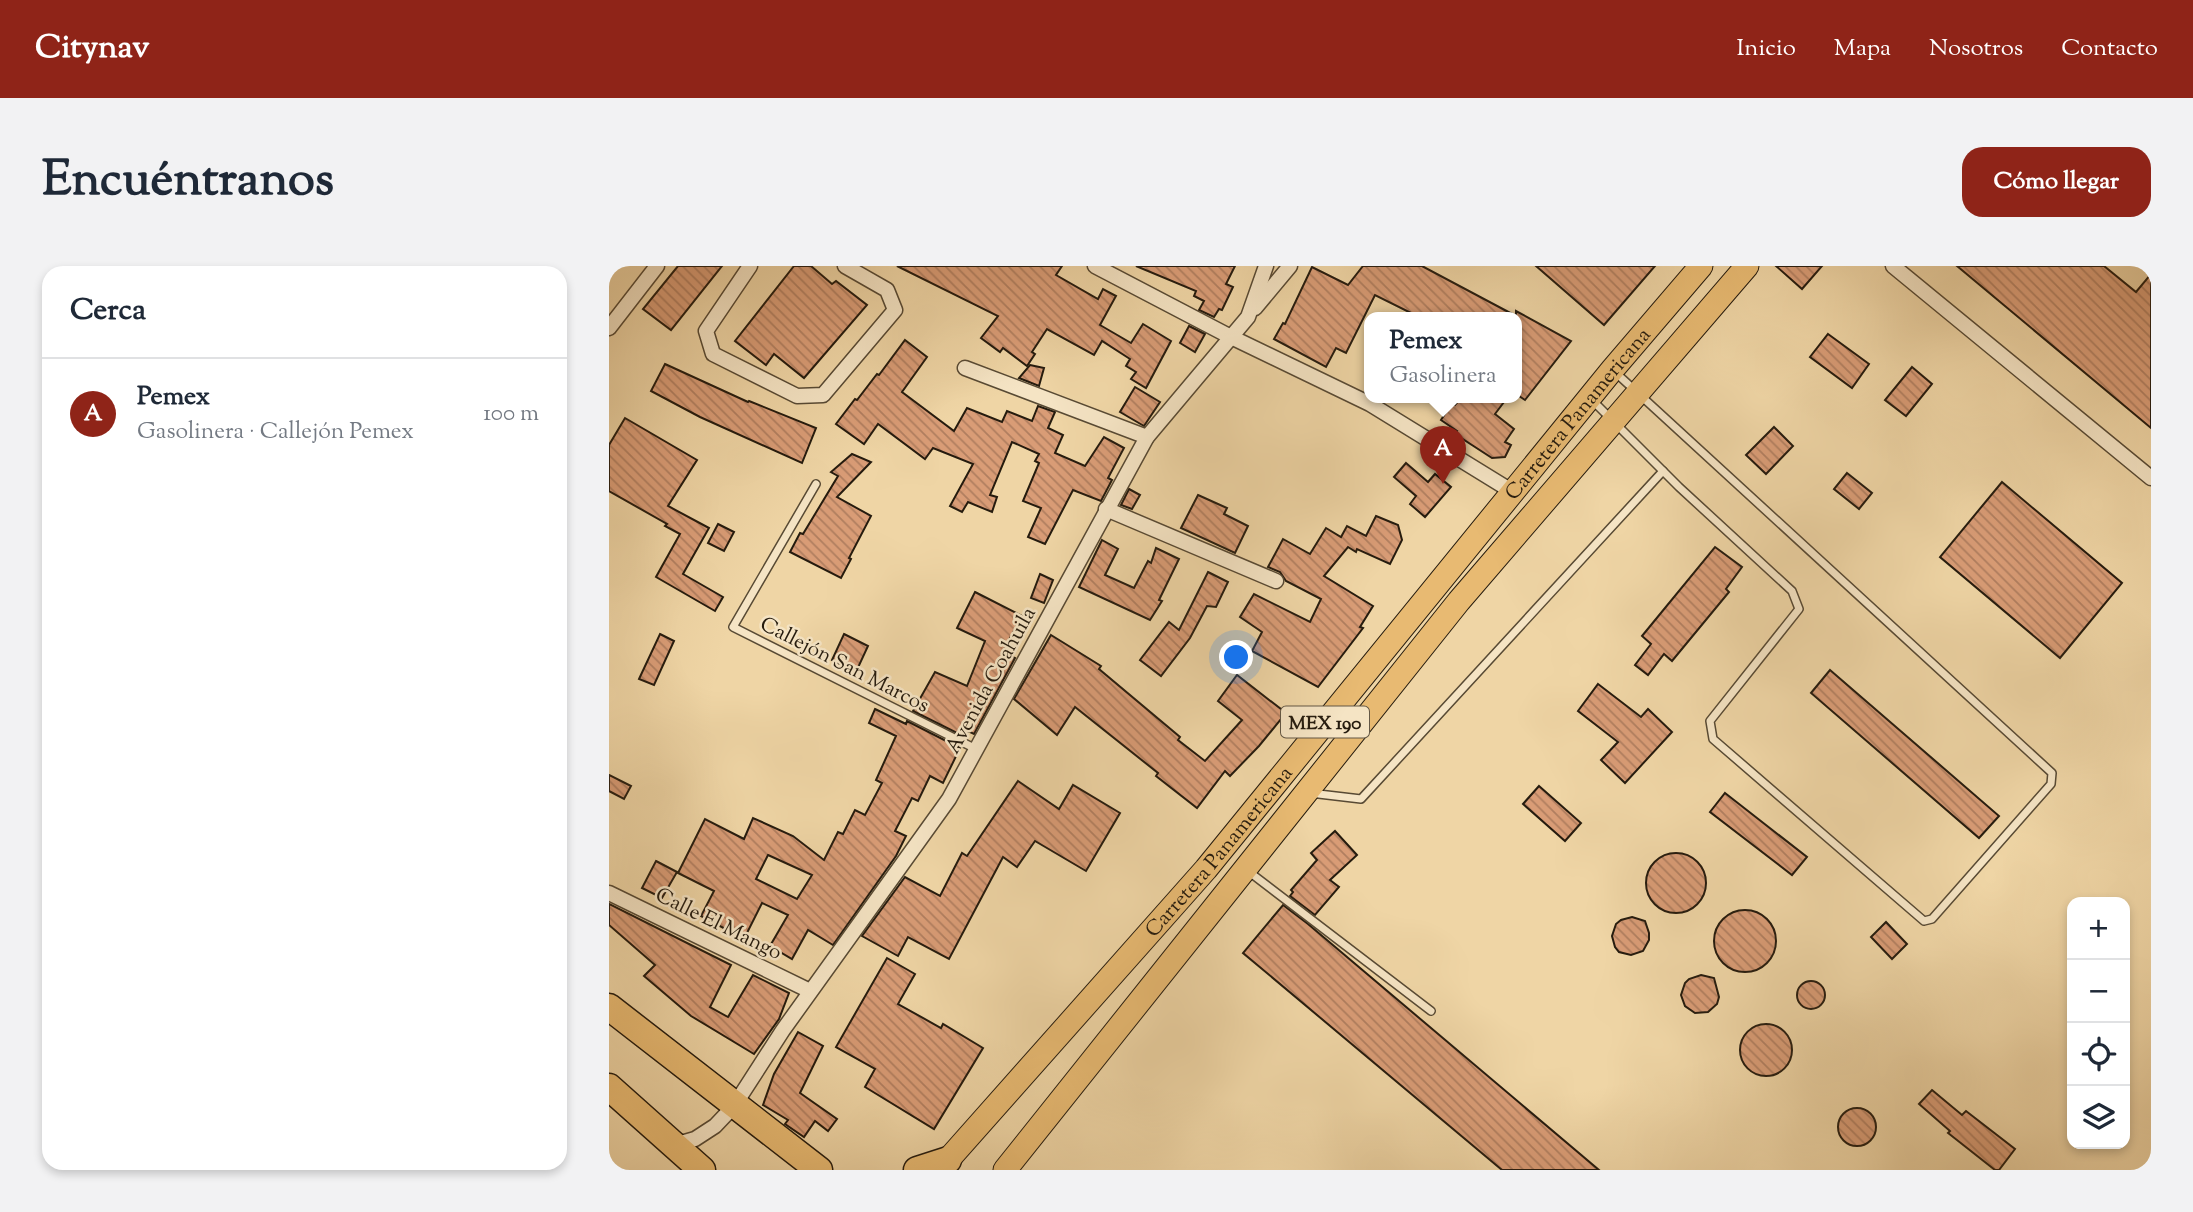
<!DOCTYPE html>
<html lang="es">
<meta charset="utf-8">
<style>
body{margin:0;font-family:"Sorts Mill Goudy",serif;background:#f2f2f3;color:#1f2937}
.controls{position:absolute;right:21px;bottom:21px;display:grid;overflow:hidden;border-radius:14px;box-shadow:0 4px 10px #0003}
.controls button{width:63px;height:63px;display:grid;place-items:center;padding:0;border:0;border-bottom:2px solid #e0e1e3;background:#fff;color:#1f2937;font:35px sans-serif}
.you{position:absolute;left:628px;top:392px;width:24px;height:24px;margin:-18px;border:5px solid #fff;border-radius:50%;background:#1a73e8;box-shadow:0 0 0 10px #1a73e833}
.badge{display:grid;place-items:center;width:46px;height:46px;border-radius:50%;background:#8f2418;color:#fff;font-size:23px;font-weight:700}
.pin{position:absolute;translate:-50% -58px;filter:drop-shadow(0 2px 4px #0008)}
.pin::after{content:'';position:absolute;top:37px;width:24px;height:21px;background:inherit;clip-path:polygon(0 0,100% 0,50% 100%)}
.popup{position:absolute;left:755px;top:46px;width:158px;height:91px;box-sizing:border-box;display:grid;place-content:center;border-radius:14px;background:#fff;filter:drop-shadow(0 2px 5px #0005);font-size:23px;white-space:nowrap;color:#747a83}
.popup b{font-size:26px;color:#1f2937}
.popup::after{content:'';position:absolute;left:50%;top:100%;margin-left:-14px;border:14px solid transparent;border-top-color:#fff}
.list{margin:0;padding:0;list-style:none}
h2{display:flex;justify-content:space-between;align-items:center;height:91px;margin:0;padding:0 28px;font-size:30px}
h2 small{font-size:23px;font-weight:400;color:#747a83}
.list li{display:grid;grid-template-columns:46px 1fr auto;gap:21px;align-items:center;box-sizing:border-box;height:112px;padding:0 28px;border-top:2px solid #e0e1e3}
.list b{display:block;font-size:26px;white-space:nowrap}
.list p{margin:0;font-size:23px;white-space:nowrap;color:#747a83}
.list em{font-size:23px;font-style:normal;color:#747a83}
.icon{flex:none;width:38px;height:38px;fill:none;stroke:currentColor;stroke-width:2;stroke-linecap:round;stroke-linejoin:round}
.map{position:relative;flex:none;width:1542px;height:904px;overflow:hidden;border-radius:21px}
header{display:flex;align-items:center;gap:42px;box-sizing:border-box;height:98px;padding:0 35px;background:#8f2418;color:#fff}
header strong{font-size:33px}
nav{display:flex;gap:38px;margin-inline-start:auto;font-size:24px}
.intro{display:flex;align-items:center;justify-content:space-between;box-sizing:border-box;height:168px;padding:0 42px}
h1{margin:0;font-size:49px}
.button{padding:18px 32px;border-radius:21px;background:#8f2418;color:#fff;font-size:24px;font-weight:700}
main{display:flex;gap:42px;padding:0 42px}
aside{flex:1;background:#fff;border-radius:21px;box-shadow:0 4px 10px #0003}
.map>svg:first-child{display:block}
.building{fill:url(#building-back-hatch);stroke:#251b0e;stroke-width:2;fill-rule:evenodd}
.lines{fill:none;stroke-linecap:round;stroke-linejoin:round}
.lane-casing{stroke:#584a34;stroke-width:10}
.street-casing{stroke:#584a34;stroke-width:17}
.primary-casing{stroke:#251b0e;stroke-width:25}
.highway-casing{stroke:#251b0e;stroke-width:29}
.lane{stroke:#f5e4c4;stroke-width:7}
.street{stroke:#f5e4c4;stroke-width:14}
.primary{stroke:#e8ba72;stroke-width:23}
.highway{stroke:#e8ba72;stroke-width:26}
.labels{text-anchor:middle;stroke-width:5;stroke-linejoin:round;paint-order:stroke}
.shield{fill:#f5e4c4;stroke:#635745;stroke-width:2}
.shield-label{font-size:19px;font-weight:bold;fill:#251b0e}
.street-label{font-size:21px;fill:#251b0e;stroke:#f5e4c4}
</style>
<header>
<strong>Citynav</strong>
<nav><a>Inicio</a><a>Mapa</a><a>Nosotros</a><a>Contacto</a></nav>
</header>
<div class="intro"><h1>Encuéntranos</h1><a class="button">Cómo llegar</a></div>
<main>
<aside>
<h2>Cerca<small></small></h2>
<ul class="list">
<li><span class="badge">A</span><div><b>Pemex</b><p>Gasolinera · Callejón Pemex</p></div><em>100 m</em></li>
</ul>
</aside>
<div class="map">
<svg width="1542" height="904" viewBox="0 0 1542 904">
<defs>
<pattern id="building-back-hatch" width="6" height="6" patternUnits="userSpaceOnUse" patternTransform="scale(1.75)"><rect width="6" height="6" fill="#d99c76"/><path d="M-1 5l2 2M0 0l6 6M5-1l2 2" fill="none" stroke="#b07e5f"/></pattern>
</defs>
<rect width="100%" height="100%" fill="#efd5a5"/>
<filter id="stains"><feTurbulence type="fractalNoise" baseFrequency=".00286" numOctaves="4"/><feColorMatrix values="0 0 0 0 .2 0 0 0 0 .09 0 0 0 0 .02 0 0 0 .5 -.17"/></filter>
<radialGradient id="worn" r=".72"><stop offset=".6" stop-color="#630" stop-opacity="0"/><stop offset="1" stop-color="#630" stop-opacity=".3"/></radialGradient>
<!-- building -->
<g class="building">
<path d="M69 0H113L62 64 34 43Z"/>
<path d="M185 0H202L223 18 227 15 258 39 195 112 165 88 157 99 126 75Z"/>
<path d="M288 0H453L447 9 489 33 494 23 507 30 491 59 522 77 534 58 562 75 537 122 522 113 527 106 517 100 521 93 493 75 485 89 438 63 423 86 426 88 418 100 394 82 391 86 372 72 389 50Z"/>
<path d="M527 0H626L617 18 624 21 613 44 610 43 605 51 590 44 595 35 585 30 587 25Z"/>
<path d="M754 0H813L907 50V45L962 75 916 134 907 128V52H812L766 29 737 87 727 82 717 101 665 73 674 57 676 58 703 1 739 19Z"/>
<path d="M927 0H1046L995 59Z"/>
<path d="M1167 0H1213L1193 23Z"/>
<path d="M1348 0H1495L1527 26 1542 8V162Z"/>
<path d="M580 60 596 68 586 86 571 77Z"/>
<path d="M1219 68 1260 98 1243 122 1201 91Z"/>
<path d="M296 74 318 91 293 126 345 165 358 142 393 156 398 145 423 155 429 140 446 146 439 162 454 169 446 187 476 200 495 171 515 182 499 212 503 214 492 235 464 224 436 278 419 271 432 242 414 235 430 197 426 195 430 188 403 176 381 229 388 231 383 246 359 236 353 246 341 240 364 198 324 182 316 193 269 158 255 178 227 158 246 133 248 134 268 108 270 109Z"/>
<path d="M56 98 139 136 140 135 207 162 193 197 91 151 42 125Z"/>
<path d="M421 99 435 102 430 120 410 112Z"/>
<path d="M1303 101 1323 118 1297 150 1276 134Z"/>
<path d="M526 121 551 136 535 160 511 146Z"/>
<path d="M852 132H898L886 148 905 163 896 176 902 179 896 191 883 192 846 168 848 165 832 154 843 137 846 139Z"/>
<path d="M16 152 88 194 59 240 100 262 74 308 114 331 106 345 47 311 71 268 56 260 58 258 0 225V179Z"/>
<path d="M1165 161 1184 180 1157 208 1137 189Z"/>
<path d="M243 188 262 196 228 231 262 250 240 292 242 293 232 312 181 286 191 267 194 268 229 210 222 206Z"/>
<path d="M797 197 819 216 826 208 842 221 816 251 801 238 807 230 785 211Z"/>
<path d="M1238 207 1263 227 1250 243 1225 223Z"/>
<path d="M1393 216 1513 317 1451 392 1331 291Z"/>
<path d="M520 223 531 229 523 243 512 239Z"/>
<path d="M589 229 618 242 615 248 639 260 626 287 572 262Z"/>
<path d="M767 250 789 259 793 274 781 298 748 283 747 286 739 281 715 310 764 340 751 361 754 362 709 421 643 385 653 366 631 351 645 328 701 356 712 333 677 315 671 306 659 301 674 273 701 288 717 262 732 271 738 260 757 270Z"/>
<path d="M109 258 125 266 115 285 99 277Z"/>
<path d="M493 274 509 283 496 309 525 322 539 295 542 297 547 282 570 293 550 334 553 335 541 354 470 321Z"/>
<path d="M1106 281 1133 301 1117 323 1120 326 1063 395 1055 388 1039 409 1026 399 1042 378 1033 370Z"/>
<path d="M599 306 619 316 607 341 598 340 581 372 552 410 531 394 560 356 570 364Z"/>
<path d="M431 308 444 314 435 337 422 332Z"/>
<path d="M366 326 413 350 393 387 406 392 365 468 359 465 356 471 304 445 326 406 358 420 376 375 348 362Z"/>
<path d="M51 368 65 375 45 419 30 413Z"/>
<path d="M235 368 259 380 247 406 223 394Z"/>
<path d="M442 369 492 400 490 403 571 471 569 474 596 495 633 454 609 435 628 409 677 447 650 480 621 510 616 505 588 542 547 510 549 507 466 441 448 469 405 433Z"/>
<path d="M1221 404 1390 550 1370 572 1202 427Z"/>
<path d="M989 418 1032 451 1039 443 1063 466 1016 517 992 494 1009 476 969 445Z"/>
<path d="M266 443 297 458 298 455 351 482 334 517 321 510 309 535 303 532 286 565 297 570 287 590 224 679 199 664 183 693 161 680 179 649 153 637 135 673 92 650 105 625 69 607 96 553 135 573 144 552 184 570 215 594 229 566 234 568 246 544 256 549 273 517 267 514 287 470 260 457ZM159 589 203 609 188 633 147 613Z"/>
<path d="M0 509 22 520 15 533 0 525Z"/>
<path d="M409 515 450 543 464 519 511 547 477 605 426 575 408 601 394 591 340 693 299 671 289 690 253 670 296 611 331 630 353 587 358 590Z"/>
<path d="M930 520 972 557 956 575 914 538Z"/>
<path d="M1116 527 1198 591 1183 609 1101 546Z"/>
<path d="M726 565 748 589 721 614 730 621 706 649 681 630 684 626 682 624 708 594 702 587Z"/>
<circle cx="1067" cy="617" r="30"/>
<path d="M47 595 68 606 53 632 33 622Z"/>
<path d="M0 638 122 699 101 741 119 751 144 709 180 727 170 753 145 788 82 750 35 710 46 699 0 659Z"/>
<path d="M674 639 699 658 990 904H893L634 687Z"/>
<circle cx="1136" cy="675" r="31"/>
<path d="M1023 651 1036 655 1040 667V674L1034 685 1022 689 1010 686 1006 681 1003 670 1007 658 1012 654Z"/>
<path d="M1277 656 1298 678 1283 693 1262 671Z"/>
<path d="M278 692 306 708 289 738 332 762 334 758 374 782 325 863 256 821 266 803 227 781Z"/>
<path d="M1092 709 1105 712 1110 731 1108 738 1099 746 1086 747 1076 740 1072 729 1076 717 1080 713Z"/>
<circle cx="1202" cy="729" r="14"/>
<circle cx="1157" cy="784" r="26"/>
<path d="M189 766 214 780 191 827 228 853 219 865 206 855 195 871 176 858 179 854 154 839 165 808Z"/>
<path d="M1323 824 1353 849 1357 845 1406 883 1390 904H1386L1339 867 1341 865 1310 838Z"/>
<circle cx="1248" cy="861" r="19"/>
</g>
<g class="lines">
<defs>
<g id="lane">
<path d="M982 133 1070 221 1183 325 1190 343 1101 455 1104 473 1315 655 1323 653 1442 518 1443 507 1007 107"/>
<path d="M207 218 124 361 367 483"/>
<path d="M701 527 752 533 1054 205"/>
<path d="M639 605 822 745"/>
</g>
<g id="street">
<path d="M141 0 97 65 104 88 188 130 214 129 286 44 278 24 236 0"/>
<path d="M486 0 620 70 761 138 904 226"/>
<path d="M1284 0 1542 212"/>
<path d="M646 42 681 0"/>
<path d="M0 62 48 0"/>
<path d="M356 102 538 171"/>
<path d="M497 243 667 315"/>
<path d="M0 627 201 725"/>
<path d="M65 879 86 873 106 860 125 840 174 764 340 533 538 171 639 51 657 0"/>
</g>
<g id="primary">
<path id="s1" d="M330 904 597 603 1003 104 1092 0"/>
<path d="M396 904 850 335 1138 0"/>
</g>
<g id="highway">
<path d="M0 741 210 904"/>
<path d="M0 821 93 904"/>
<path d="M308 904 339 894"/>
</g>
</defs>
<!-- lane casing -->
<use href="#lane" class="lane-casing"/>
<!-- street casing -->
<use href="#street" class="street-casing"/>
<!-- primary casing -->
<use href="#primary" class="primary-casing"/>
<!-- highway casing -->
<use href="#highway" class="highway-casing"/>
<!-- lane -->
<use href="#lane" class="lane"/>
<!-- street -->
<use href="#street" class="street"/>
<!-- primary -->
<use href="#primary" class="primary"/>
<!-- highway -->
<use href="#highway" class="highway"/>
</g>
<g class="labels">
<!-- shield labels -->
<rect class="shield" x="672" y="440.5" width="88" height="31" rx="5"/>
<g class="shield-label">
<text x="716" y="463">MEX 190</text>
</g>
<!-- street labels -->
<g class="street-label">
<text dy="7" stroke="none"><textPath href="#s1" startOffset="990">Carretera Panamericana</textPath></text>
<text transform="translate(236 398) rotate(27)" y="7">Callejón San Marcos</text>
<text transform="translate(381 414) rotate(-61)" y="7">Avenida Coahuila</text>
<text dy="7" stroke="none"><textPath href="#s1" startOffset="424">Carretera Panamericana</textPath></text>
<text transform="translate(110 657) rotate(26)" y="7">Calle El Mango</text>
</g>
</g>
<rect width="100%" height="100%" filter="url(#stains)"/>
<rect width="100%" height="100%" fill="url(#worn)"/>
</svg>
<div class="controls">
<button>+</button>
<button>−</button>
<button><svg class="icon" aria-label="locate" viewBox="0 0 24 24"><circle cx="12" cy="12" r="6"/><path d="M12 2v4M12 18v4M2 12h4M18 12h4"/></svg></button>
<button><svg class="icon" aria-label="layers" viewBox="0 0 24 24"><path d="M12 4l9 5-9 5-9-5zM3 14l9 5 9-5"/></svg></button>
</div>
<div class="you"></div>
<div class="pin badge" style="left:834px;top:218px">A</div>
<div class="popup"><b>Pemex</b>Gasolinera</div>
</div>
</main>
